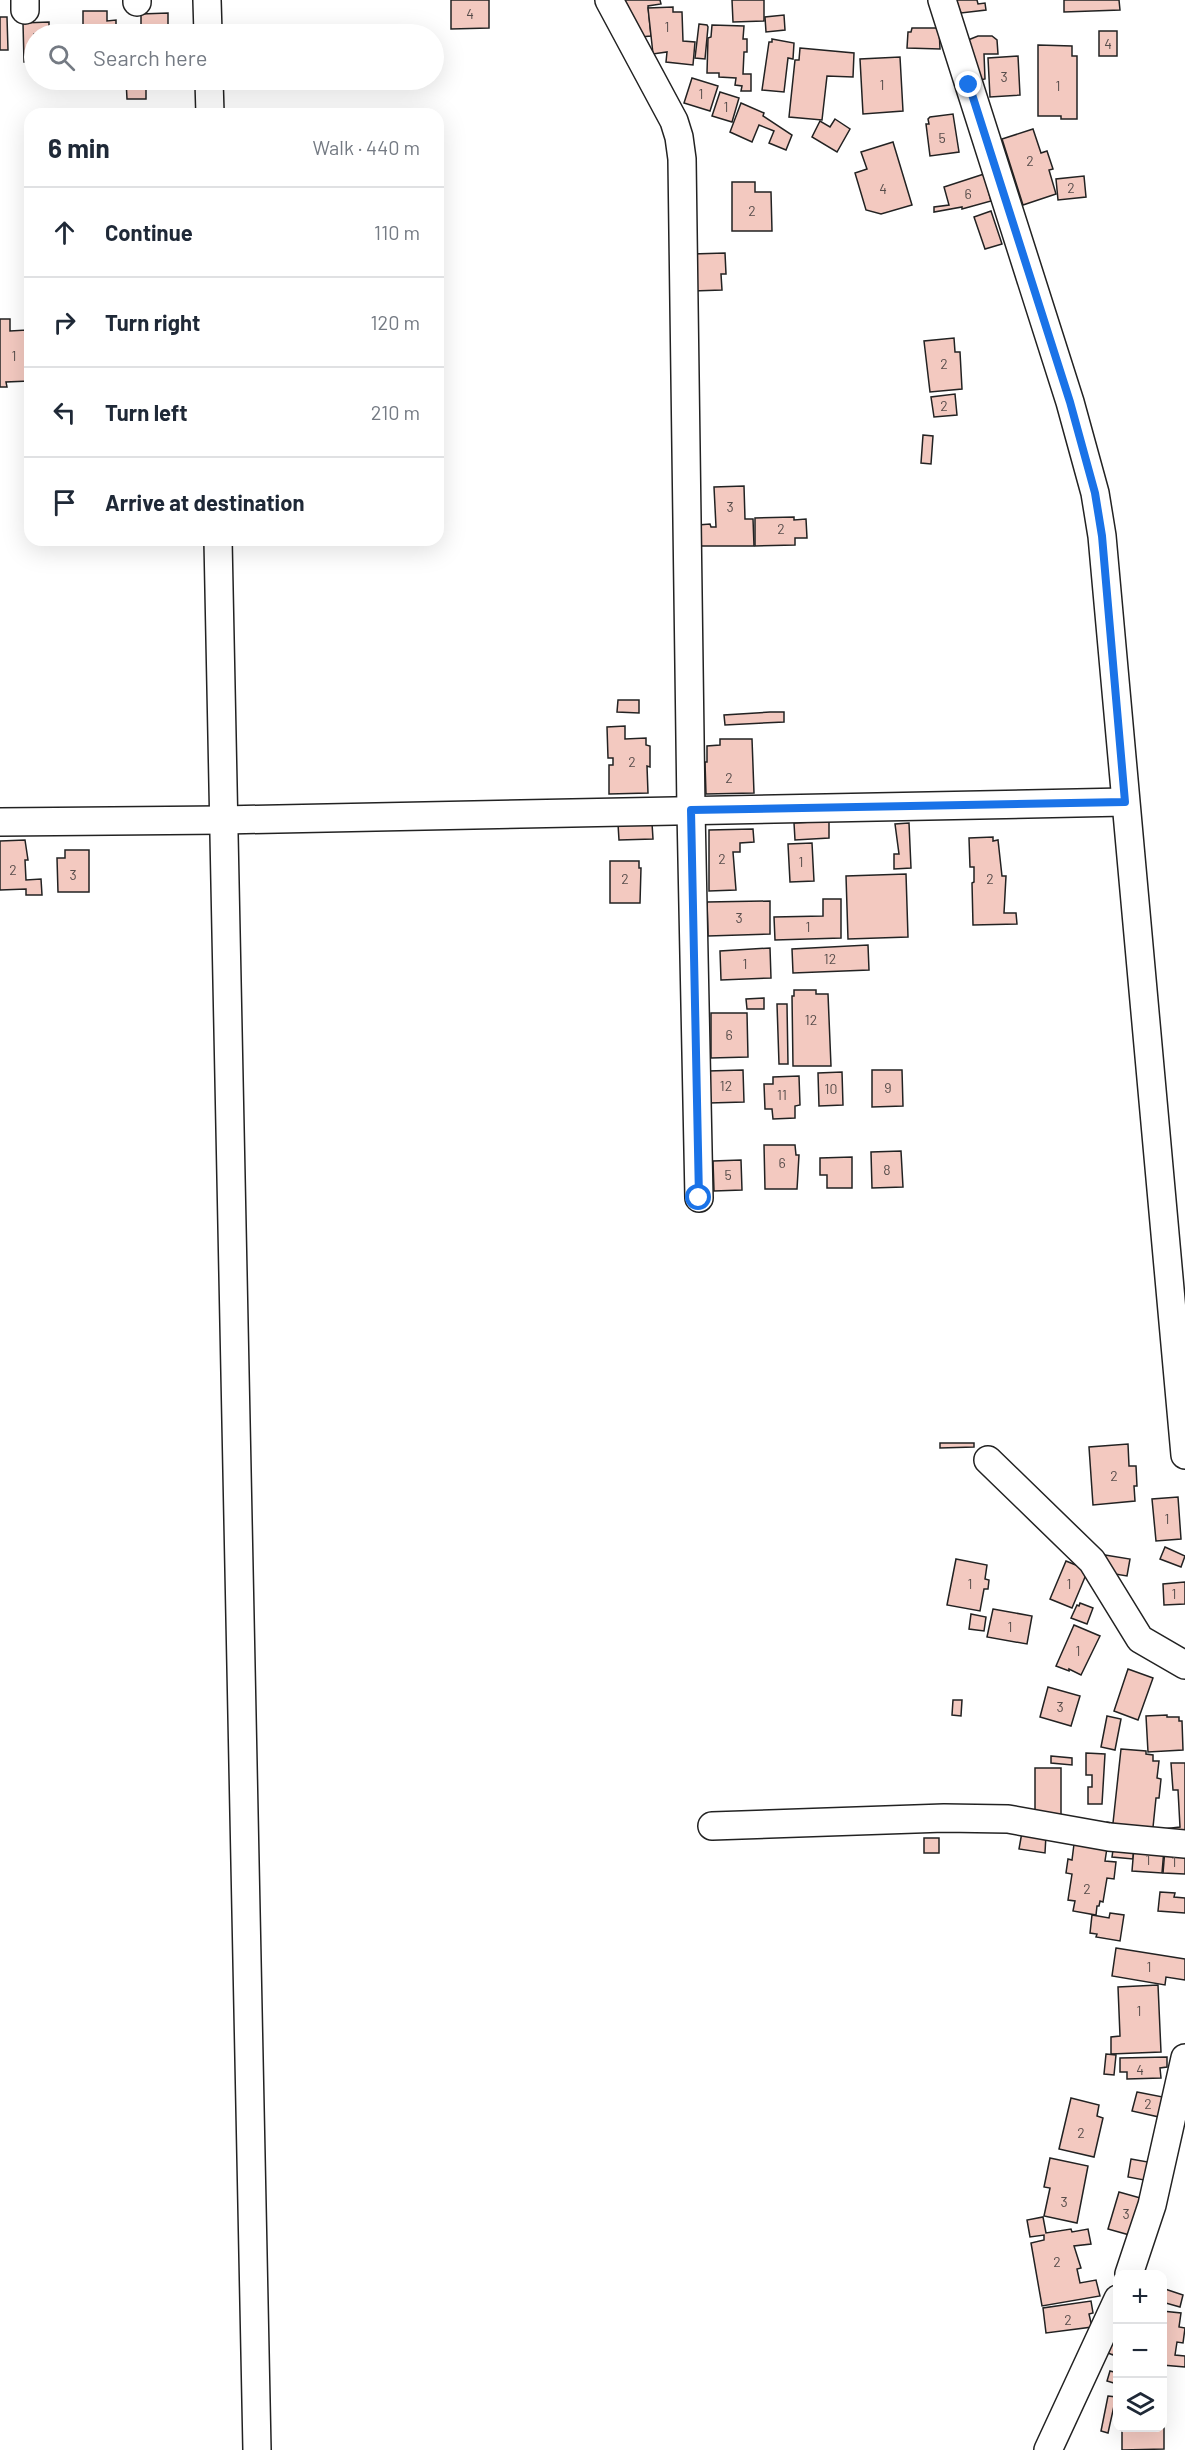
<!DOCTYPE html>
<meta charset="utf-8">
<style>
body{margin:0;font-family:Barlow,sans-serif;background:#f2f2f3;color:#1f2937}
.controls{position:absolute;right:18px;bottom:18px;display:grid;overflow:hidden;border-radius:12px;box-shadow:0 6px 24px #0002}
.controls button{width:54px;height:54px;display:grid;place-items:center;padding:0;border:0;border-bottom:2px solid #e0e1e3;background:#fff;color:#1f2937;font:30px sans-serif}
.stop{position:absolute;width:18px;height:18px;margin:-14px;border:4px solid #1a73e8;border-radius:50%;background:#fff}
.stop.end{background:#1a73e8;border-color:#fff;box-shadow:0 2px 6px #0008}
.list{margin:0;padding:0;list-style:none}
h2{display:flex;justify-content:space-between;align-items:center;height:78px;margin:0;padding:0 24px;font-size:26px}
h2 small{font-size:20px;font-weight:400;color:#747a83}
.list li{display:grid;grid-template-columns:39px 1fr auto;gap:18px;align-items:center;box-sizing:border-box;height:90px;padding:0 24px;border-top:2px solid #e0e1e3}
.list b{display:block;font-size:22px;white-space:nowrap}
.list em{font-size:20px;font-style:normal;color:#747a83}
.icon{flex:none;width:33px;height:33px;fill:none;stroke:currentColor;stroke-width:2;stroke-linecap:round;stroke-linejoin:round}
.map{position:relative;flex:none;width:1185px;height:2450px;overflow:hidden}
.search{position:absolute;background:#fff;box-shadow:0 6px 24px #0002;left:24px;top:24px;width:420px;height:66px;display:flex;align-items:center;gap:15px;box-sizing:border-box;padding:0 21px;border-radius:33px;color:#747a83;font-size:22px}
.panel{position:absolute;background:#fff;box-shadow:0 6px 24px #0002;left:24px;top:108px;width:420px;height:438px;border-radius:18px}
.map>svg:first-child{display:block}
.building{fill:#f3c9c0;stroke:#222;stroke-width:1.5}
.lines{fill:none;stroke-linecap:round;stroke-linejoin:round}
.minor-casing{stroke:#222;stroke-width:30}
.minor{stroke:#fff;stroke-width:27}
.route{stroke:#1a73e8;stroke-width:8}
.labels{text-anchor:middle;stroke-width:4.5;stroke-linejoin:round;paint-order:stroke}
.number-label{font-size:14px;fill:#564c4a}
</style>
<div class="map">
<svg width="1185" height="2450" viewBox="0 0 1185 2450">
<rect width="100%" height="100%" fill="#fff"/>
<!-- building -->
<g class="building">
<path d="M451 0H489V28L451 29Z"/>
<path d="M620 0H660L661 4 648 6 651 36 640 37 634 32 628 6 622 7Z"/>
<path d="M732 0H764V21L733 22Z"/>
<path d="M956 0H977L978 4 985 3 986 10 961 13Z"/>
<path d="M1064 0H1119L1120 10 1064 12Z"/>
<path d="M673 7V12H682L683 41 695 42 693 65 666 62 667 52 653 54 648 8Z"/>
<path d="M83 11H107V21L116 20V34H83Z"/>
<path d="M168 13V28H172V34H141V14Z"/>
<path d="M784 15 785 30 766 32 765 17Z"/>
<path d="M0 17H7L8 50H0Z"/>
<path d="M49 22V27H55V34H34V62H24L23 23Z"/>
<path d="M699 24 707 25 708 27 705 59 695 58Z"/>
<path d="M712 25 744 26 743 39H747V52H744L743 74H751V91H741L742 86 735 85 736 78 719 77V73H707L708 38 711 37Z"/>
<path d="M912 28H939L940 49 907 48 908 32H911Z"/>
<rect x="1099" y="31" width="18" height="25"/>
<path d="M978 36H992L997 40 998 54H984L985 79 980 80 968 40Z"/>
<path d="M772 39 794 43 793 59 788 58 784 92 762 90 769 42H772Z"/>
<path d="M1038 45 1072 46V56H1077V119H1061V116H1038Z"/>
<path d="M800 48 854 53 853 77 827 76 822 120 789 117 795 60H799Z"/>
<path d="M1018 56 1020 95 990 97 988 58Z"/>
<path d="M900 57 903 111 863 114 860 59Z"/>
<path d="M692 78 718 86 710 111 684 103Z"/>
<path d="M126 80H146V99H127Z"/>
<path d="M720 92 739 98 732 122 712 116Z"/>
<path d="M741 103 764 113 763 116 792 135 786 150 769 143 774 131 759 125 752 142 730 132Z"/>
<path d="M953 114 959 152 930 156 926 124H929L928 119 930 117Z"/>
<path d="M835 119 850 129 837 152 812 137 820 121 830 127Z"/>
<path d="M1033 129 1041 153 1047 151 1053 169 1049 170 1056 194 1023 205 1002 139Z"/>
<path d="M893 142 912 205 881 214 866 210 855 173 867 169 861 152Z"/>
<path d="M984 174 991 201 962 209V207L934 212V207L949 205 944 187Z"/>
<path d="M1084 176 1086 197 1058 200 1056 179Z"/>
<path d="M732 182H755V192H771L772 231H732Z"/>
<path d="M991 211 1002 244 985 249 974 217Z"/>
<path d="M725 253 726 274H721L722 290 693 291 692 254Z"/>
<path d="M0 319H10V331L27 330 29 381 6 382 7 387H0Z"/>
<path d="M954 338 955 352H960L962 389 930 392 924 341Z"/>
<path d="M955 394 957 415 934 417 931 397Z"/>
<path d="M923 435 933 436 931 464 921 463Z"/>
<path d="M744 486 745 519H753L754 546H699L698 525 710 524 711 527H716L714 487Z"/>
<path d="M794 517V520L806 519 807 538H795V545L755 546V518Z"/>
<path d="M618 700H639V713L617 712Z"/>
<path d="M770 712H784V722L725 725 724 715Z"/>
<path d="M625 726V739L646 738V745L650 746V767L647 766 648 793 609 794V765H613V758H608L607 727Z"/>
<path d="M720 739H752L754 793 706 794 705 762H707V746L720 745Z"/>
<path d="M829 821V838L795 840 794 823Z"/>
<path d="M652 823 653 839 619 840 618 824Z"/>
<path d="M909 823 911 868 894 869V854H899L895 824Z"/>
<path d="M753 829 754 842 740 843V852H733L736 890 709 891V830Z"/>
<path d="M993 837V841L998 840 1002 876H1006L1004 913H1016L1017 924 973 925 972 883 974 882V867H970L969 838Z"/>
<path d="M25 840 28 860H25L26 880 41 879 42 895H26V889L0 890V841Z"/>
<path d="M812 843 814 881 790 882 788 844Z"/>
<path d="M65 850H89V892H58L57 858H65Z"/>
<path d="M610 861H639V868H641L640 903H610Z"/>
<path d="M906 874 908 937 848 939 846 876Z"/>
<path d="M823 899H841V938L775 940 774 917 823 916Z"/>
<path d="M770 901V934L708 936 707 902Z"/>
<path d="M868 945 869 970 793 973 792 949Z"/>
<path d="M770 948 771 978 721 980 720 951Z"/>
<path d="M794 990H816V994H828L831 1066H793L792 996H794Z"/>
<path d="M764 998V1009H747L746 999Z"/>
<path d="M777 1004H787L788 1064H779Z"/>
<path d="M711 1013H747L748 1057 711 1058Z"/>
<path d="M743 1070 744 1102 709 1103 708 1071Z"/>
<path d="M872 1070H902L903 1106 872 1107Z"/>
<path d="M842 1072 843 1105 819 1106 818 1073Z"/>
<path d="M799 1076 800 1105 795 1106V1118L773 1119 772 1109H765L764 1084H773V1077Z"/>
<path d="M764 1145H795L796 1155H799L797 1189H765Z"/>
<path d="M901 1151 903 1187 872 1188 871 1152Z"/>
<path d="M852 1157V1188H827V1175H820V1158Z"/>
<path d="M741 1160 742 1190 714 1191 713 1161Z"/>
<path d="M940 1443H974V1447L940 1448Z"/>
<path d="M1128 1444 1129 1466H1136L1137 1486H1134L1135 1501 1093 1505 1089 1447Z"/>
<path d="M1178 1497 1181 1539 1156 1541 1152 1499Z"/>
<path d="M1165 1547 1185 1556 1181 1567 1160 1559Z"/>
<path d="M1105 1555 1130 1559 1127 1576 1109 1573 1104 1567Z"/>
<path d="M956 1559 987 1565 985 1579 989 1580 988 1589H984L980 1611 947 1605Z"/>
<path d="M1066 1561 1088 1570 1072 1608 1050 1599Z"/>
<path d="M1185 1582V1604L1164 1605 1163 1584Z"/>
<path d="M1080 1603 1093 1608 1087 1624 1071 1618 1077 1605 1079 1606Z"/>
<path d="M993 1609 1032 1616 1027 1644 987 1637Z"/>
<path d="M971 1614 986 1617 984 1631 969 1629Z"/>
<path d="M1074 1625 1100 1636 1081 1675 1069 1669V1671L1056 1666Z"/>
<path d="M1128 1669 1153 1678 1138 1720 1114 1711Z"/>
<path d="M1048 1687 1080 1696 1071 1726 1040 1717Z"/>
<path d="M953 1700H962L961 1716 952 1715Z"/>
<path d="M1167 1715V1717H1179V1721H1182L1183 1750 1148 1752 1146 1716Z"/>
<path d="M1107 1716 1121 1719 1115 1750 1101 1747Z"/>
<path d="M1121 1749 1146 1751V1754L1153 1755V1761H1159L1157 1778 1161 1779 1159 1798H1156L1152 1837 1106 1832 1107 1822 1113 1823Z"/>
<path d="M1086 1753 1105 1754 1102 1804H1088V1787H1092V1775H1086Z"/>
<path d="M1051 1756 1072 1758V1765L1051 1763Z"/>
<path d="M1171 1763H1185V1841L1163 1829 1180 1827 1178 1790H1173Z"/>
<rect x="1035" y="1768" width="26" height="53"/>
<path d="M1022 1832 1046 1835 1045 1853 1019 1849Z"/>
<rect x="924" y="1838" width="15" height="15"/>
<path d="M1114 1843 1134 1845 1133 1859 1112 1857Z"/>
<path d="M1074 1844 1107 1848 1105 1861 1116 1862 1114 1879 1107 1878 1103 1902 1100 1901 1099 1906H1097L1096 1915 1073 1911 1075 1901 1068 1900 1072 1874 1066 1873 1068 1859 1072 1860Z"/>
<path d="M1134 1847 1164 1849 1162 1873 1132 1871Z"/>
<path d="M1165 1849 1185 1850V1874L1163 1873Z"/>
<path d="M1160 1892 1175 1893 1174 1897 1185 1898V1913L1158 1911Z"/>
<path d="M1110 1913 1124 1915 1120 1941 1096 1937 1097 1934 1090 1933 1092 1915 1109 1918Z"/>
<path d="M1116 1948 1185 1959V1980L1166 1977 1165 1985 1112 1976Z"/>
<path d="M1158 1985 1161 2052 1111 2054V2037L1120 2036 1118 1987Z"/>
<path d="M1106 2054 1116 2055 1114 2075 1104 2074Z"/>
<path d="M1167 2057V2067L1160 2068 1161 2078 1127 2079V2072H1120V2058Z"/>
<path d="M1137 2092 1163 2097 1159 2117 1132 2111Z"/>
<path d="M1071 2098 1099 2105 1097 2116 1103 2118 1094 2157 1059 2149Z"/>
<path d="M1050 2158 1088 2166 1077 2223 1044 2216 1050 2188 1044 2187Z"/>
<path d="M1131 2159 1148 2162 1144 2180 1128 2177Z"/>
<path d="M1119 2192 1144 2199 1133 2236 1108 2229Z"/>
<path d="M1043 2217 1046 2233 1071 2229 1072 2232 1088 2229 1091 2244 1074 2246 1081 2268 1077 2269 1080 2283 1096 2280 1100 2296 1042 2306 1031 2243 1044 2240V2235L1030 2237 1027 2220Z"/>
<path d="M1162 2288 1183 2295 1180 2307 1162 2302Z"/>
<path d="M1091 2301 1093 2313 1089 2314 1092 2327 1046 2333 1043 2308Z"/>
<path d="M1162 2311 1181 2313 1179 2327 1185 2328 1183 2343 1177 2342 1175 2355 1185 2356V2367L1162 2365Z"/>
<path d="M1118 2325V2343L1113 2355 1108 2353Z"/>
<path d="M1110 2371 1118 2373 1117 2384 1107 2381Z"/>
<path d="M1108 2396 1116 2397 1108 2433 1101 2431Z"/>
<path d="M1164 2428V2449L1122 2450V2429Z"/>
</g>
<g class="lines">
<defs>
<g id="minor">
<path d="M25 0V10"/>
<path d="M137 0V2"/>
<path d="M207 0 208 34"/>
<path d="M609 0 674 121 679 137 682 159 691 810 699 1198"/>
<path d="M942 0 1070 402 1095 493 1102 536 1185 1455"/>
<path d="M209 80 210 114"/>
<path d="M218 540 257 2450"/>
<path d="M0 822 223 820 1125 802"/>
<path d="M988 1460 1092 1561 1140 1639 1185 1665"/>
<path d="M712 1826 944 1818 1008 1819 1109 1837 1185 1844"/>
<path d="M1129 2274 1152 2205 1185 2058"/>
<path d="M1048 2450 1118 2299"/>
</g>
</defs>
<!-- minor casing -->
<use href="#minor" class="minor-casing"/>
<!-- minor -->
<use href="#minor" class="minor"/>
</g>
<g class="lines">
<!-- route -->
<path class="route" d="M699 1198 691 810 1125 802 1102 536 1095 493 1070 402 969 85"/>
</g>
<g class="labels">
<!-- number labels -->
<g class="number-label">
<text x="470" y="19">4</text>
<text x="667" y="32">1</text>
<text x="1108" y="49">4</text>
<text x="1004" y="82">3</text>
<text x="882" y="90">1</text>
<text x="1058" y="91">1</text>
<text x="701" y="99">1</text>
<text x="726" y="112">1</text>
<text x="942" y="143">5</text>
<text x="1030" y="166">2</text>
<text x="1071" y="193">2</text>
<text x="883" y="194">4</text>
<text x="968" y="199">6</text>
<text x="752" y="216">2</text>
<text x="14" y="361">1</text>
<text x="944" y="369">2</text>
<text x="944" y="411">2</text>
<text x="730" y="512">3</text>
<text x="781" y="534">2</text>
<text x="632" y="767">2</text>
<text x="729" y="783">2</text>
<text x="722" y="864">2</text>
<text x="801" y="867">1</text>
<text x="13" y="875">2</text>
<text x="73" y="880">3</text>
<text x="625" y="884">2</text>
<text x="990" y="884">2</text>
<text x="739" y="923">3</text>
<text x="808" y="932">1</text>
<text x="830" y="964">12</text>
<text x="745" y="969">1</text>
<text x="811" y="1025">12</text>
<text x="729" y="1040">6</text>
<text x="726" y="1091">12</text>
<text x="888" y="1093">9</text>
<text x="831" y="1094">10</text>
<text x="782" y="1100">11</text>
<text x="782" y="1168">6</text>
<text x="887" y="1175">8</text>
<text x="728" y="1180">5</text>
<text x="1114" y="1481">2</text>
<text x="1167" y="1524">1</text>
<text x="970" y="1589">1</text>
<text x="1069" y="1589">1</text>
<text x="1174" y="1599">1</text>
<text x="1010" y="1632">1</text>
<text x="1078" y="1656">1</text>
<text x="1060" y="1712">3</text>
<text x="1148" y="1865">1</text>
<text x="1174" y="1867">1</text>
<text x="1087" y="1894">2</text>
<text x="1149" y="1972">1</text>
<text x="1139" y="2016">1</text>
<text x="1140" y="2075">4</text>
<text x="1148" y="2109">2</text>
<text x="1081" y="2138">2</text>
<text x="1064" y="2207">3</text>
<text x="1126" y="2219">3</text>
<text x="1057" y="2267">2</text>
<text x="1068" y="2325">2</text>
</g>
</g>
</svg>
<div class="controls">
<button>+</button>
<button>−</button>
<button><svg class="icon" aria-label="layers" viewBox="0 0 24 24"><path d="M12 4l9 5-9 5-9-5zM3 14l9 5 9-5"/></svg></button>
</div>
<div class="stop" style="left:699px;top:1198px"></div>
<div class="stop end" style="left:969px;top:85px"></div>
<div class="search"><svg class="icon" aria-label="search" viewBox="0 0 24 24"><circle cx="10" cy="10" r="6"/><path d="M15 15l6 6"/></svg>Search here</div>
<section class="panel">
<h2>6 min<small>Walk · 440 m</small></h2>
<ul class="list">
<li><svg class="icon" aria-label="ahead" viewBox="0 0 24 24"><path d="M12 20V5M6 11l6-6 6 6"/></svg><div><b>Continue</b></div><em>110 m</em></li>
<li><svg class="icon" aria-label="right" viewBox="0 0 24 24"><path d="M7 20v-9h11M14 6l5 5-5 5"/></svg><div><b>Turn right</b></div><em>120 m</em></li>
<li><svg class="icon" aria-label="left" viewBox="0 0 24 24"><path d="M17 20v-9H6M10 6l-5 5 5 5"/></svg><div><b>Turn left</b></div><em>210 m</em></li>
<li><svg class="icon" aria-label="arrive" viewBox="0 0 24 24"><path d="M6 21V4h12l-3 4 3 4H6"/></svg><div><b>Arrive at destination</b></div></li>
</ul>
</section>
</div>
